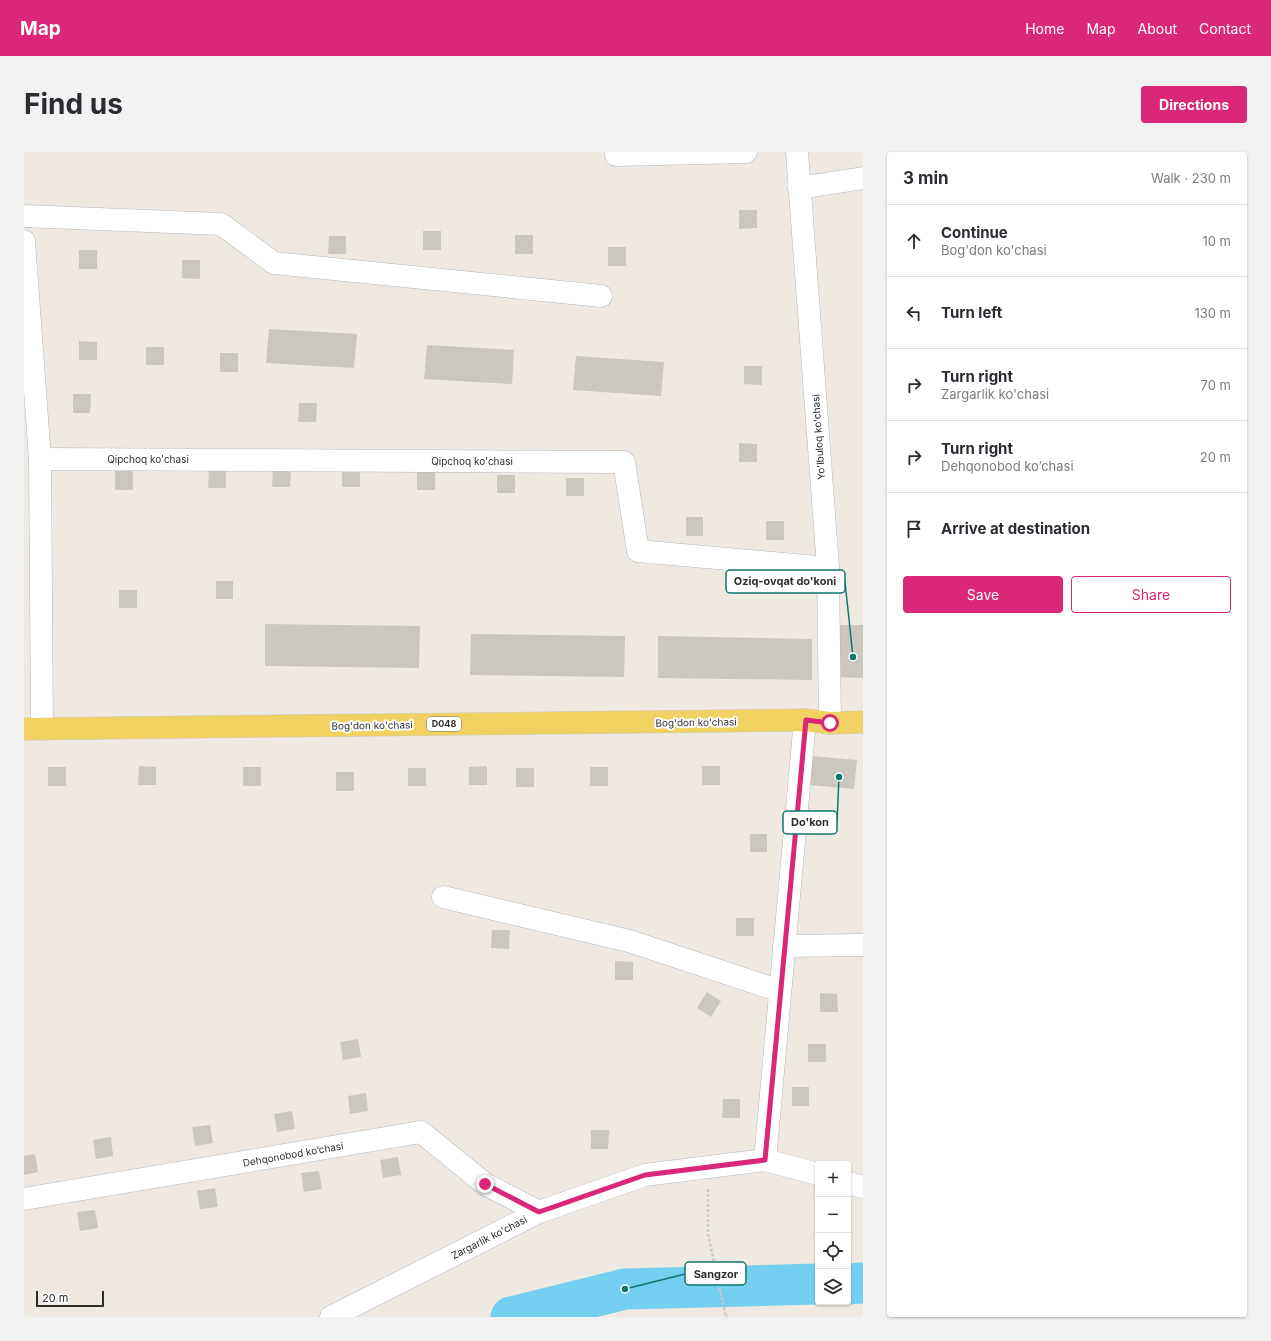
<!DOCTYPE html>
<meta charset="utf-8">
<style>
body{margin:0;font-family:Inter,sans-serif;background:#f2f2f3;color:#2b2b33}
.controls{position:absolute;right:12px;bottom:12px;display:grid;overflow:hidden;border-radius:4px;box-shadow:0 1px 3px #0004}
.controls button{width:36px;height:36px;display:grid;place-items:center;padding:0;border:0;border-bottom:1px solid #e1e1e2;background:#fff;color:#2b2b33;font:20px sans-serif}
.scale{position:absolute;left:12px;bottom:10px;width:68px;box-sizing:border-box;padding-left:4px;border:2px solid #2e2e2e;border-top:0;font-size:11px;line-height:14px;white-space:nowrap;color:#2e2e2e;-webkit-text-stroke:3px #fff;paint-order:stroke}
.stop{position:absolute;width:12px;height:12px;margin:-9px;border:3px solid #db2777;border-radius:50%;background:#fff}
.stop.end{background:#db2777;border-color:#fff;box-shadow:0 1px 4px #0008}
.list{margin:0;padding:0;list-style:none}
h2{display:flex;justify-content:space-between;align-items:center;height:52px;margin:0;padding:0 16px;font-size:17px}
h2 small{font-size:13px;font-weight:400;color:#7c7c81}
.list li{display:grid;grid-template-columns:26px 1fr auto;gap:12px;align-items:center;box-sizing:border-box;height:72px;padding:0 16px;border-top:1px solid #e1e1e2}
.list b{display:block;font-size:15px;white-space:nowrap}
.list p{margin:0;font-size:13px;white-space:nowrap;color:#7c7c81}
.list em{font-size:13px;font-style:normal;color:#7c7c81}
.actions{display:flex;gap:8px;padding:12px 16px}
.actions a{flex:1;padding:9px 0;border:1px solid #db2777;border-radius:4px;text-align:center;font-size:14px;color:#db2777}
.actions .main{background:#db2777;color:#fff}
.icon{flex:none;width:22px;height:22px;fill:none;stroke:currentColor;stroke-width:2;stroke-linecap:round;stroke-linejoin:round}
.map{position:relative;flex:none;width:839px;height:1165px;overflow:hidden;border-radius:4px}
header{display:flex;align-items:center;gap:24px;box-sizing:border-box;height:56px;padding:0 20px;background:#db2777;color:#fff}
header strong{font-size:19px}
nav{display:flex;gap:22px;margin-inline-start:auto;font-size:14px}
.intro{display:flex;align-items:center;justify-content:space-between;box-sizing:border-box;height:96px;padding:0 24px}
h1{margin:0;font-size:28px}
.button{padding:10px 18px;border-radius:4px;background:#db2777;color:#fff;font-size:14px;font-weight:700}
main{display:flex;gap:24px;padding:0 24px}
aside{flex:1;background:#fff;border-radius:4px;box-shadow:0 1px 3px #0004}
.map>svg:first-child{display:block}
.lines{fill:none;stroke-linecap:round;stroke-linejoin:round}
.river{stroke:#75cff0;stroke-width:41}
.building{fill:#cbc7bf}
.minor-casing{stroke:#b4b7c1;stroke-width:23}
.major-casing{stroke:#c9c9c9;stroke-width:23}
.path{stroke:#c9c9c9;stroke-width:2.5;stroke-dasharray:3 2;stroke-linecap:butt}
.minor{stroke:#fff;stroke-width:22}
.major{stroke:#f2d163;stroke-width:22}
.route{stroke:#db2777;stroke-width:5}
.labels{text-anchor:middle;stroke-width:4;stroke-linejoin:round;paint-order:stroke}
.shield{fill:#fff;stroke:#6d6d6d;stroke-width:1}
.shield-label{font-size:9px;font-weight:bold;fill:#2e2e2e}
.street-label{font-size:10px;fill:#2e2e2e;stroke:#fff}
.leader{fill:none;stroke:#0f766e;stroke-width:1.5}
.callout-dot{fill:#0f766e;stroke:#fff;stroke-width:1.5}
.callout{fill:#fff;stroke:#0f766e;stroke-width:1.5}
.callout-label{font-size:11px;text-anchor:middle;font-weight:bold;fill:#2e2e2e}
</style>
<header>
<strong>Map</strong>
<nav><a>Home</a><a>Map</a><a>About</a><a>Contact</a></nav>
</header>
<div class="intro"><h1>Find us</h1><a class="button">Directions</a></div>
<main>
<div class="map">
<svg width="839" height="1165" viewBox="0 0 839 1165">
<rect width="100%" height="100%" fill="#efe9e1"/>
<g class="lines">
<!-- river -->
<g class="river">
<path d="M824 1132 839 1131"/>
<path d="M487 1165 601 1137 794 1132"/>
</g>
</g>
<!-- building -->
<g class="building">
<path d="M715 58H733V76L715 77Z"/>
<rect x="399" y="79" width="18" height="19"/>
<rect x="491" y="83" width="18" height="19"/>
<path d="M305 84H322V102H304Z"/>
<rect x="584" y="95" width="18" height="19"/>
<rect x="55" y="98" width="18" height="19"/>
<path d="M158 108H176V127L158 126Z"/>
<path d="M245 177 333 182 330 216 242 211Z"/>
<path d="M55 189 73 190V208H55Z"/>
<path d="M403 193 490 198 488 232 400 227Z"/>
<rect x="122" y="195" width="18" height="18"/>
<rect x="196" y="201" width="18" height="19"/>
<path d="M552 204 640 210 637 244 549 238Z"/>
<path d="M720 214H738V233L720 232Z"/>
<path d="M49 242H67L66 261H49Z"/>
<path d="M275 251H293L292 270H274Z"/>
<path d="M715 291 733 292V310H715Z"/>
<path d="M249 316H267L266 335H248Z"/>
<rect x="318" y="316" width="18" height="19"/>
<path d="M185 317 202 318V336H184Z"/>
<rect x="91" y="319" width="18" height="19"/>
<rect x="393" y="320" width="18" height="18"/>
<rect x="473" y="323" width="18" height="18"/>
<rect x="542" y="326" width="18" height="18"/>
<rect x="662" y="365" width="17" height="19"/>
<rect x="742" y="369" width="18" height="19"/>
<rect x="192" y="429" width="17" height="18"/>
<rect x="95" y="438" width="18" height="18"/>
<path d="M241 472 396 474 395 516 241 514Z"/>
<path d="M813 473H839V526L812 525Z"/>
<path d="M447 482 601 484 600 525 446 523Z"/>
<path d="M634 484 788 487V528L634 526Z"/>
<path d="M787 604 833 608 830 637 784 633Z"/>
<path d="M115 614 132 615V633H114Z"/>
<path d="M463 614V633H445V615Z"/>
<rect x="678" y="614" width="18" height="19"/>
<rect x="24" y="615" width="18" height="19"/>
<rect x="219" y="615" width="18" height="19"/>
<rect x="566" y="615" width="18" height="19"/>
<rect x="384" y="616" width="18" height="18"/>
<rect x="492" y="616" width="18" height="19"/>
<rect x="312" y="620" width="18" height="19"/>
<rect x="726" y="682" width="17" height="18"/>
<rect x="712" y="766" width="18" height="18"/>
<path d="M468 778H486L485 797 467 796Z"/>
<path d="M591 809 609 810V828H591Z"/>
<path d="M683 840 697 849 687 865 673 856Z"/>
<path d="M796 841 813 842 814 860H796Z"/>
<path d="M334 887 337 905 319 908 316 890Z"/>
<rect x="784" y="892" width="18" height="18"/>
<rect x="768" y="935" width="17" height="19"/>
<path d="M342 941 344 959 326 962 324 944Z"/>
<path d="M699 947H716V966H698Z"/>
<path d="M268 959 271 977 253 980 250 962Z"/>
<path d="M186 973 189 991 171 994 168 975Z"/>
<path d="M567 978H585L584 997H567Z"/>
<path d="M87 985 89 1004 72 1007 69 988Z"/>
<path d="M11 1002 14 1020 0 1023V1004Z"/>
<path d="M374 1005 377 1023 359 1026 356 1008Z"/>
<path d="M295 1019 298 1037 280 1040 277 1021Z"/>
<path d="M191 1036 194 1055 176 1057 173 1039Z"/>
<path d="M71 1058 74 1076 56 1079 53 1060Z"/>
</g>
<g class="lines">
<defs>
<g id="minor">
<path d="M773 0 804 416 806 571"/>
<path d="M592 3 722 0"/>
<path d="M775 36 839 26"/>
<path d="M0 64 197 72 250 111 577 144"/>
<path d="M0 89 16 307 18 577"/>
<path d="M16 307 600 310 614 399 804 416"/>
<path d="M419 745 605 789 756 839"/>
<path d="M760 794 839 793"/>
<path d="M741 1008 781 568"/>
<path d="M824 1031 839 1035"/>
<path d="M0 1047 397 980 461 1032 515 1060"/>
<path d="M307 1165 515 1060 621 1023 741 1008 794 1022"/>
</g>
<path id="major" d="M0 577 781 568 806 571 839 570"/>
</defs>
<!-- minor casing -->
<use href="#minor" class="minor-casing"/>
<!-- major casing -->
<use href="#major" class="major-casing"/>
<!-- path -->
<path class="path" d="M684 1037V1082L702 1165H704"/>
<!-- minor -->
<use href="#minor" class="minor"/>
<!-- major -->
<use href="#major" class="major"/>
</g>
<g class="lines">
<!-- route -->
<path class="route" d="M461 1032 515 1060 621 1023 741 1008 782 568 806 571"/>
</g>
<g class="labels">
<!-- shield labels -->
<rect class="shield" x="403" y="565" width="34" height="14" rx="3"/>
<g class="shield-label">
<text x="420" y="575">D048</text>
</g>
<!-- street labels -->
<g class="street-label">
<text transform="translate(794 285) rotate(-94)" y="4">Yo'lbuloq ko'chasi</text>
<text x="124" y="311">Qipchoq ko'chasi</text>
<text x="448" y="313">Qipchoq ko'chasi</text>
<text transform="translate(672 570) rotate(-1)" y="4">Bog'don ko'chasi</text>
<text transform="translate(348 573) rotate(-1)" y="4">Bog'don ko'chasi</text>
<text transform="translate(269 1002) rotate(-10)" y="4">Dehqonobod ko’chasi</text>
<text transform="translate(465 1085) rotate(-27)" y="4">Zargarlik ko'chasi</text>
</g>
</g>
<!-- callouts -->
<path class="leader" d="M829 505L821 430M815 625L813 670M601 1137L661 1122"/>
<g class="callout-dot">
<circle cx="829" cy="505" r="4"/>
<circle cx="815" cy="625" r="4"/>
<circle cx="601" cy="1137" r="4"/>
</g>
<g class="callout">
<rect x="702" y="418" width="119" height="23" rx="4"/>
<rect x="759" y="659" width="54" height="23" rx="4"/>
<rect x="661" y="1110" width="61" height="23" rx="4"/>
</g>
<g class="callout-label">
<text x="761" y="433">Oziq-ovqat do'koni</text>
<text x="786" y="674">Do'kon</text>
<text x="692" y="1126">Sangzor</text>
</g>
</svg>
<div class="controls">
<button>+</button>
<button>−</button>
<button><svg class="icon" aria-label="locate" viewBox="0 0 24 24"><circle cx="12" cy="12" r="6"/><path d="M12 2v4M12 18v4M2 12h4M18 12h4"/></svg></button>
<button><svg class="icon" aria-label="layers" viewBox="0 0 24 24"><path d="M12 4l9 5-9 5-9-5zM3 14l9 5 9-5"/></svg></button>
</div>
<div class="scale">20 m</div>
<div class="stop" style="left:806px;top:571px"></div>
<div class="stop end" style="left:461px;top:1032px"></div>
</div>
<aside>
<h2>3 min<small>Walk · 230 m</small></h2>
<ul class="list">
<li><svg class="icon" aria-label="ahead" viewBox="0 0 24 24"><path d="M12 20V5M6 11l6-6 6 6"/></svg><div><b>Continue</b><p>Bog'don ko'chasi</p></div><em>10 m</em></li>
<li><svg class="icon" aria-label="left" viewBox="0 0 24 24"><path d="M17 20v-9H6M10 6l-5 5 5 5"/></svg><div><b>Turn left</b></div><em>130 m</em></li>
<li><svg class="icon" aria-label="right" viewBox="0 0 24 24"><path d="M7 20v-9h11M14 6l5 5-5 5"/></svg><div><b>Turn right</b><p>Zargarlik ko'chasi</p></div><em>70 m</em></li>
<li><svg class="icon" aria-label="right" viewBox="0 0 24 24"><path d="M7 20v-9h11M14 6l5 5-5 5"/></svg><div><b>Turn right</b><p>Dehqonobod ko’chasi</p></div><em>20 m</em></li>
<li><svg class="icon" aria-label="arrive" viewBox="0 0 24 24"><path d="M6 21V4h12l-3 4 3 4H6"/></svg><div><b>Arrive at destination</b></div></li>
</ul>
<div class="actions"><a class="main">Save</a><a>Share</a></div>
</aside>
</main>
